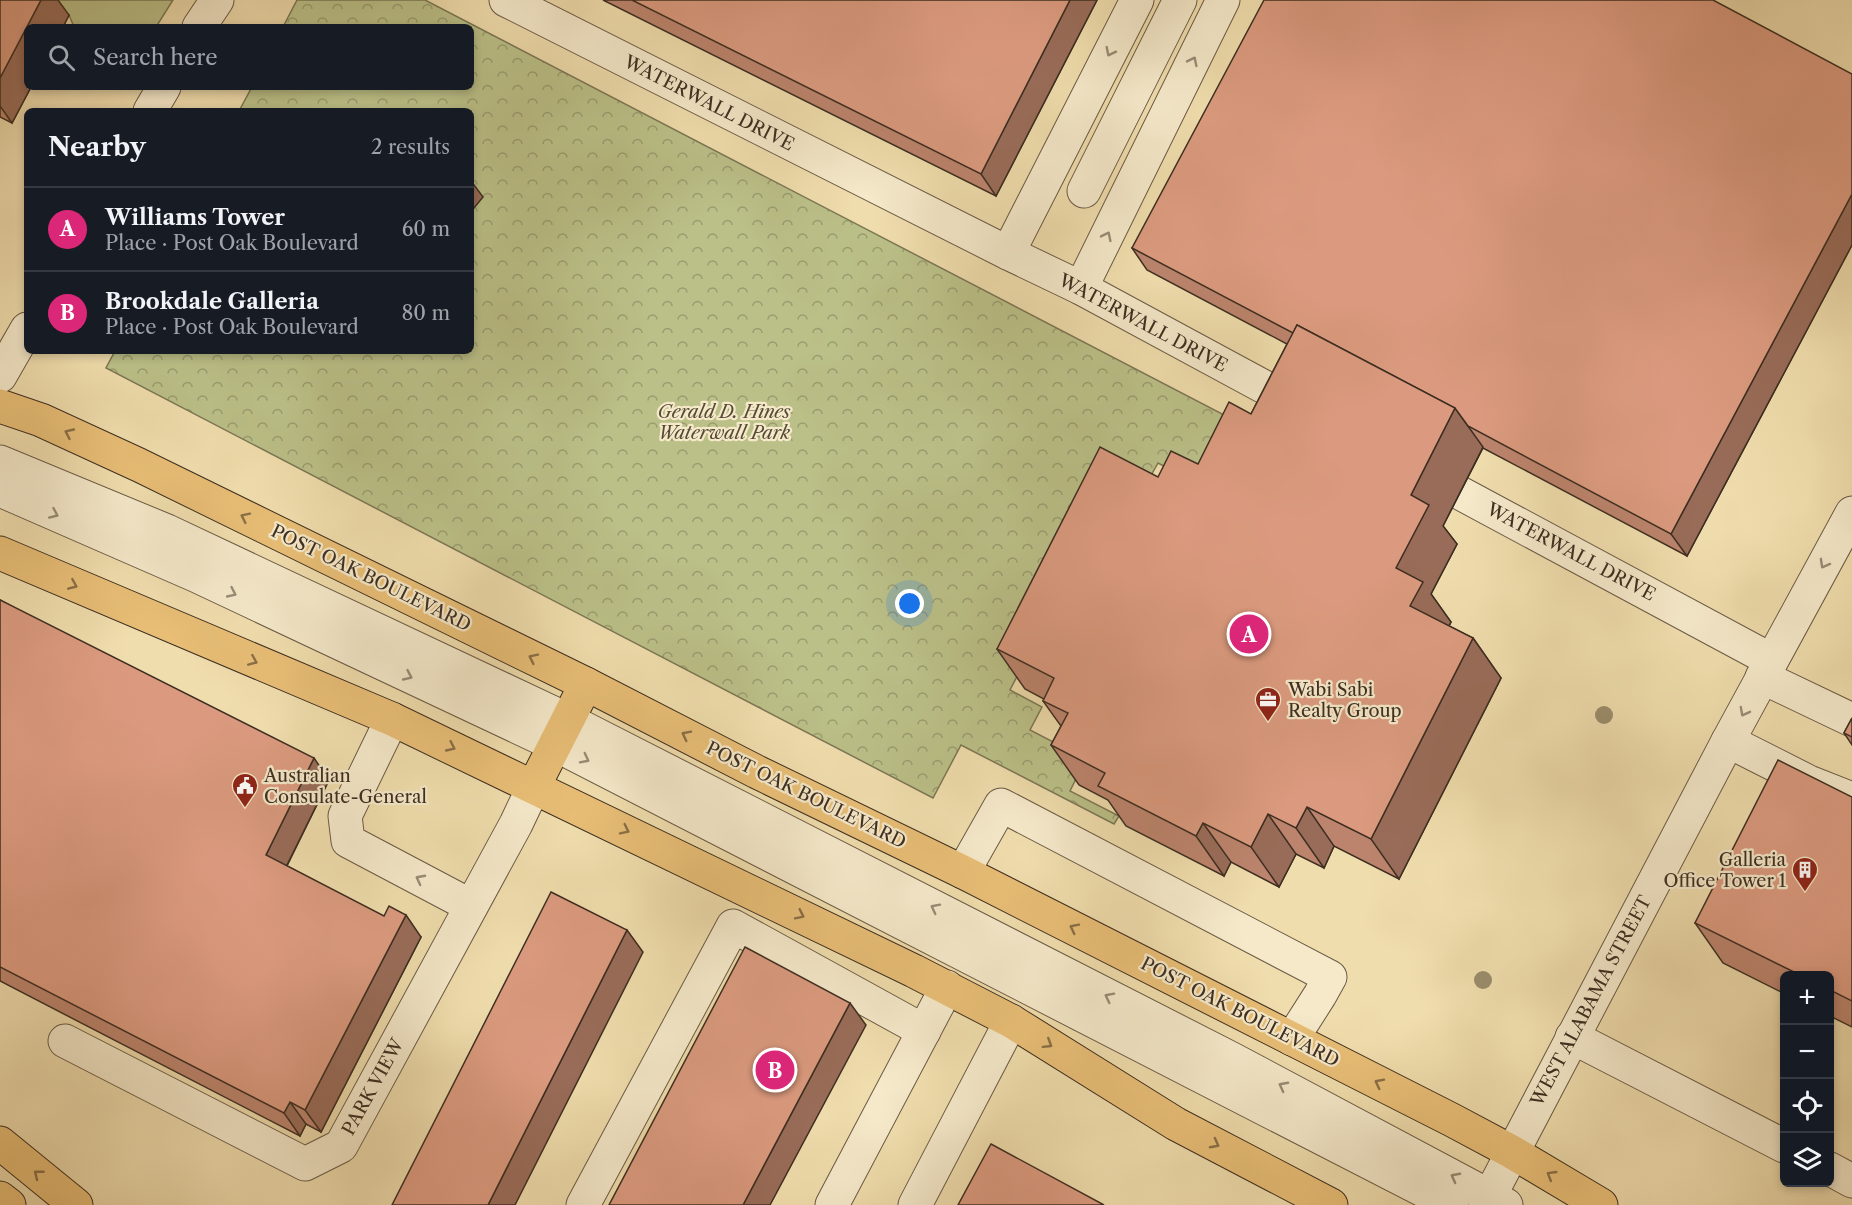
<!DOCTYPE html>
<meta charset="utf-8">
<style>
body{margin:0;font-family:"Libre Caslon Text",serif;background:#20242c;color:#f1f3f6}
.controls{position:absolute;right:18px;bottom:18px;display:grid;overflow:hidden;border-radius:9px;box-shadow:0 3px 9px #0003}
.controls button{width:54px;height:54px;display:grid;place-items:center;padding:0;border:0;border-bottom:2px solid #363941;background:#171b24;color:#f1f3f6;font:30px sans-serif}
.you{position:absolute;left:910px;top:604px;width:21px;height:21px;margin:-15px;border:4px solid #fff;border-radius:50%;background:#1a73e8;box-shadow:0 0 0 9px #1a73e833}
.badge{display:grid;place-items:center;width:39px;height:39px;border-radius:50%;background:#db2777;color:#fff;font-size:20px;font-weight:700}
.pin{position:absolute;translate:-50% -50%;border:3px solid #fff;box-shadow:0 2px 6px #0006}
.list{margin:0;padding:0;list-style:none}
h2{display:flex;justify-content:space-between;align-items:center;height:78px;margin:0;padding:0 24px;font-size:26px}
h2 small{font-size:20px;font-weight:400;color:#9ea1a6}
.list li{display:grid;grid-template-columns:39px 1fr auto;gap:18px;align-items:center;box-sizing:border-box;height:84px;padding:0 24px;border-top:2px solid #363941}
.list b{display:block;font-size:22px;white-space:nowrap}
.list p{margin:0;font-size:20px;white-space:nowrap;color:#9ea1a6}
.list em{font-size:20px;font-style:normal;color:#9ea1a6}
.icon{flex:none;width:33px;height:33px;fill:none;stroke:currentColor;stroke-width:2;stroke-linecap:round;stroke-linejoin:round}
.map{position:relative;flex:none;width:1852px;height:1205px;overflow:hidden}
.search{position:absolute;background:#171b24;box-shadow:0 3px 9px #0003;left:24px;top:24px;width:450px;height:66px;display:flex;align-items:center;gap:15px;box-sizing:border-box;padding:0 21px;border-radius:9px;color:#9ea1a6;font-size:22px}
.panel{position:absolute;background:#171b24;box-shadow:0 3px 9px #0003;left:24px;top:108px;width:450px;height:246px;border-radius:9px}
.map>svg:first-child{display:block}
.grass{fill:#bbc088;stroke:#7c7754;stroke-width:1.5}
.park{fill:url(#park-crowns);stroke:#7c7754;stroke-width:1.5}
.lines{fill:none;stroke-linecap:round;stroke-linejoin:round}
.minor-casing{stroke:#6a5a44;stroke-width:35}
.major-casing{stroke:#3d2e21;stroke-width:35}
.highway-casing{stroke:#3d2e21;stroke-width:35}
.minor{stroke:#f5e9ca;stroke-width:33}
.major{stroke:#e8be76;stroke-width:33}
.highway{stroke:#e8be76;stroke-width:33}
.tree{fill:#9b8d6c}
.wall{fill:#bc846d;stroke:#3d2e21;stroke-width:1.5}
.shaded-wall{fill:#996c59;stroke:#3d2e21;stroke-width:1.5}
.building{fill:#db9a7f;stroke:#3d2e21;stroke-width:1.5}
.oneway{stroke:#998c76}
.oneway2{stroke:#8a6f47}
.labels{text-anchor:middle;stroke-width:4.5;stroke-linejoin:round;paint-order:stroke}
.street-label{font-size:18px;fill:#3d2e21;stroke:#f5e9ca}
.park-label{font-size:18px;font-style:italic;fill:#564b36;stroke:#f5e9ca}
.poi-label{font-size:18px;fill:#3d2e21;stroke:#f5e9ca;text-anchor:start}
</style>
<div class="map">
<svg width="1852" height="1205" viewBox="0 0 1852 1205">
<defs>
<pattern id="park-crowns" width="20" height="18" patternUnits="userSpaceOnUse" patternTransform="scale(1.5)"><rect width="20" height="18" fill="#bbc088"/><path d="M2 6a3 3 0 1 1 6 0M12 15a3 3 0 1 1 6 0" fill="none" stroke="#999c6f"/></pattern>
</defs>
<rect width="100%" height="100%" fill="#f0ddad"/>
<filter id="stains"><feTurbulence type="fractalNoise" baseFrequency=".00333" numOctaves="4"/><feColorMatrix values="0 0 0 0 .2 0 0 0 0 .09 0 0 0 0 .02 0 0 0 .5 -.17"/></filter>
<radialGradient id="worn" r=".72"><stop offset=".6" stop-color="#630" stop-opacity="0"/><stop offset="1" stop-color="#630" stop-opacity=".3"/></radialGradient>
<!-- grass -->
<path class="grass" d="M49 0H173L156 27H74L69 15Z"/>
<!-- park -->
<path class="park" d="M297 0H425L1255 431 1221 496 1158 463 1145 486 1122 475 1010 690 1042 707 1030 730 1086 759 1070 791 1119 816 1114 824 961 745 933 798 106 368 115 351H471V111H239L252 87H471V27H283Z"/>
<g class="lines">
<defs>
<g id="minor">
<path d="M506 0 1008 253 1081 288 1305 409"/>
<path d="M199 27 217 0"/>
<path d="M150 111 164 87"/>
<path d="M1084 191 1180 0"/>
<path d="M1008 253 1137 0"/>
<path d="M1081 288 1223 0"/>
<path d="M0 376 27 329"/>
<path d="M0 462 167 531 568 720 1232 1059 1506 1205"/>
<path d="M1421 472 1771 660"/>
<path d="M0 490 195 575 556 745 1452 1205"/>
<path d="M1762 677 1852 720"/>
<path d="M392 719 345 816 348 841 471 906"/>
<path d="M1728 741 1809 782 1852 799"/>
<path d="M963 872 1001 805 1330 977 1320 995 1292 1039"/>
<path d="M1572 1037 1784 1146"/>
<path d="M65 1041 305 1164 341 1146 516 824 534 786"/>
<path d="M1830 1169 1852 1181"/>
<path d="M583 1205 733 926 924 1031"/>
<path d="M832 1205 947 987"/>
<path d="M915 1205 1011 1021"/>
<path d="M1485 1205 1728 741 1852 513"/>
</g>
<g id="major">
<path d="M0 406 41 420 139 465 586 684 757 772 963 872 1452 1120 1512 1152 1601 1205"/>
<path d="M0 553 392 719 914 971 1011 1021 1176 1124 1331 1205"/>
<path d="M534 786 586 684"/>
<path d="M0 1198 9 1205"/>
</g>
<path id="highway" d="M0 1143 76 1205"/>
</defs>
<!-- minor casing -->
<use href="#minor" class="minor-casing"/>
<!-- major casing -->
<use href="#major" class="major-casing"/>
<!-- highway casing -->
<use href="#highway" class="highway-casing"/>
<!-- minor -->
<use href="#minor" class="minor"/>
<!-- major -->
<use href="#major" class="major"/>
<!-- highway -->
<use href="#highway" class="highway"/>
</g>
<!-- trees -->
<g class="tree">
<circle cx="1604" cy="715" r="9"/>
<circle cx="1483" cy="980" r="9"/>
</g>
<!-- wall -->
<g class="wall">
<path d="M0 0 69 15 63 27H27V87H31L12 123 0 117Z"/>
<path d="M603 0H1097L996 196Z"/>
<path d="M1852 74V245L1687 556 1483 448 1443 526 1457 544 1431 594 1451 622 1449 626 1473 638 1501 678 1399 879 1334 846 1324 868 1296 854 1279 887 1231 862 1224 876 1126 826 1108 800 1079 785 1051 745 1061 726 1043 701 1044 699 1025 689 997 649 1158 477 1198 464 1251 414 1287 344 1147 270 1132 248Z"/>
<path d="M0 600 329 780 287 866 421 937 321 1132 306 1124 300 1136 0 981Z"/>
<path d="M1852 718V745L1844 733Z"/>
<path d="M1852 797V1027L1830 1016V975H1785V994L1723 963 1695 923Z"/>
</g>
<!-- shaded-wall -->
<g class="shaded-wall">
<path d="M41 0H58L69 15 63 27H27V87H31L12 123 0 106V78Z"/>
<path d="M1070 0H1097L996 196 981 174Z"/>
<path d="M474 185 483 197 474 208 471 203V189Z"/>
<path d="M1852 194V245L1687 556 1671 534Z"/>
<path d="M1455 408 1483 447 1443 526 1457 544 1431 594 1451 622 1438 646 1410 606 1396 568 1411 495Z"/>
<path d="M1473 638 1501 678 1399 879 1371 839Z"/>
<path d="M314 758 329 780 281 877 266 855Z"/>
<path d="M1307 807 1334 846 1324 868 1296 828Z"/>
<path d="M1268 814 1296 854 1279 887 1251 847Z"/>
<path d="M1203 823 1231 862 1224 876 1196 836Z"/>
<path d="M406 915 421 937 321 1132 305 1110Z"/>
<path d="M627 930 643 952 515 1205H488Z"/>
<path d="M850 1003 866 1025 770 1205H743Z"/>
<path d="M290 1102 306 1124 300 1136 284 1113Z"/>
</g>
<!-- building -->
<g class="building">
<path d="M0 0H41L0 78Z"/>
<path d="M632 0H1070L981 174Z"/>
<path d="M1264 0H1713L1852 74V194L1671 534 1468 426 1455 408 1297 325 1293 333 1132 248Z"/>
<path d="M1297 325 1455 408 1411 495 1429 505 1396 568 1423 582 1410 606 1473 638 1371 839 1307 807 1296 828 1268 814 1251 847 1203 823 1196 836 1098 786 1105 773 1051 745 1068 713 1043 701 1054 678 997 649 1100 447 1158 477 1171 451 1198 464 1229 402 1251 414Z"/>
<path d="M0 600 314 758 266 855 384 916 389 906 406 915 305 1110 290 1102 284 1113 0 967Z"/>
<path d="M1852 718V737L1844 733Z"/>
<path d="M1778 760 1852 797V1001L1830 990V975H1800L1695 923Z"/>
<path d="M551 892 627 930 488 1205H392Z"/>
<path d="M745 947 850 1003 743 1205H609Z"/>
<path d="M991 1144 1104 1205H958Z"/>
</g>
<!-- one-way arrows -->
<defs><path id="oneway-chevron" d="M-2-3.5L2.5 0L-2 3.5" fill="none" stroke-width="1.6" stroke-linecap="round" stroke-linejoin="round" transform="scale(1.5)"/></defs>
<g class="oneway">
<use href="#oneway-chevron" transform="translate(1110 52) rotate(117)"/>
<use href="#oneway-chevron" transform="translate(1193 61) rotate(-64)"/>
<use href="#oneway-chevron" transform="translate(1107 236) rotate(-64)"/>
<use href="#oneway-chevron" transform="translate(54 514) rotate(24)"/>
<use href="#oneway-chevron" transform="translate(1824 564) rotate(119)"/>
<use href="#oneway-chevron" transform="translate(232 593) rotate(25)"/>
<use href="#oneway-chevron" transform="translate(408 676) rotate(25)"/>
<use href="#oneway-chevron" transform="translate(1744 712) rotate(118)"/>
<use href="#oneway-chevron" transform="translate(585 759) rotate(27)"/>
<use href="#oneway-chevron" transform="translate(420 879) rotate(-152)"/>
<use href="#oneway-chevron" transform="translate(935 908) rotate(-153)"/>
<use href="#oneway-chevron" transform="translate(1109 997) rotate(-153)"/>
<use href="#oneway-chevron" transform="translate(1283 1086) rotate(-152)"/>
<use href="#oneway-chevron" transform="translate(1455 1177) rotate(-152)"/>
</g>
<g class="oneway2">
<use href="#oneway-chevron" transform="translate(69 433) rotate(-155)"/>
<use href="#oneway-chevron" transform="translate(245 517) rotate(-154)"/>
<use href="#oneway-chevron" transform="translate(73 585) rotate(23)"/>
<use href="#oneway-chevron" transform="translate(533 658) rotate(-154)"/>
<use href="#oneway-chevron" transform="translate(253 661) rotate(23)"/>
<use href="#oneway-chevron" transform="translate(686 735) rotate(-153)"/>
<use href="#oneway-chevron" transform="translate(451 747) rotate(25)"/>
<use href="#oneway-chevron" transform="translate(625 830) rotate(26)"/>
<use href="#oneway-chevron" transform="translate(800 915) rotate(26)"/>
<use href="#oneway-chevron" transform="translate(1074 928) rotate(-153)"/>
<use href="#oneway-chevron" transform="translate(1048 1044) rotate(32)"/>
<use href="#oneway-chevron" transform="translate(1379 1083) rotate(-153)"/>
<use href="#oneway-chevron" transform="translate(1215 1144) rotate(28)"/>
<use href="#oneway-chevron" transform="translate(38 1174) rotate(-141)"/>
<use href="#oneway-chevron" transform="translate(1551 1175) rotate(-149)"/>
</g>
<!-- icons -->
<defs>
<symbol id="office-pin" viewBox="-11 -11 22 30"><path d="M0 17L-7.5 6A9.5 9.5 0 1 1 7.5 6Z" fill="#8f2418" stroke="#f5e9ca"/><path d="M-6-3h4V-5.5h4V-3h4V5H-6ZM-1-4.5V-3h2v-1.5ZM-6 0V1H6V0Z" fill="#fff"/></symbol>
<symbol id="civic-pin" viewBox="-11 -11 22 30"><path d="M0 17L-7.5 6A9.5 9.5 0 1 1 7.5 6Z" fill="#8f2418" stroke="#f5e9ca"/><path d="M-.6-6.5H3V-4.5H.6V-3L4-1V1h2V6H-6V1h2V-1L-.6-3ZM-1.2 2.5V6h2.4V2.5Z" fill="#fff"/></symbol>
<symbol id="building-pin" viewBox="-11 -11 22 30"><path d="M0 17L-7.5 6A9.5 9.5 0 1 1 7.5 6Z" fill="#8f2418" stroke="#f5e9ca"/><path d="M-4-6H4V6H1V3H-1V6H-4ZM-2.5-4.3h1.7v1.8h-1.7ZM.8-4.3h1.7v1.8H.8ZM-2.5-1h1.7V.8h-1.7ZM.8-1h1.7V.8H.8Z" fill="#fff"/></symbol>
</defs>
<g fill-rule="evenodd">
<use href="#office-pin" x="1253" y="685" width="30" height="40"/>
<use href="#civic-pin" x="230" y="771" width="30" height="40"/>
<use href="#building-pin" x="1790" y="855" width="30" height="40"/>
</g>
<g class="labels">
<!-- street labels -->
<g class="street-label">
<text transform="translate(709 103) rotate(27)" y="6">WATERWALL DRIVE</text>
<text transform="translate(1143 323) rotate(28)" y="6">WATERWALL DRIVE</text>
<text transform="translate(1571 552) rotate(28)" y="6">WATERWALL DRIVE</text>
<text transform="translate(371 578) rotate(26)" y="6">POST OAK BOULEVARD</text>
<text transform="translate(806 795) rotate(26)" y="6">POST OAK BOULEVARD</text>
<text transform="translate(1591 1001) rotate(-62)" y="6">WEST ALABAMA STREET</text>
<text transform="translate(1240 1012) rotate(27)" y="6">POST OAK BOULEVARD</text>
<text transform="translate(373 1087) rotate(-61)" y="6">PARK VIEW</text>
</g>
<!-- park labels -->
<g class="park-label">
<text x="724" y="418">Gerald D. Hines<tspan x="724" dy="21">Waterwall Park</tspan></text>
</g>
<!-- poi labels -->
<g class="poi-label">
<text x="1288" y="696">Wabi Sabi<tspan x="1288" dy="21">Realty Group</tspan></text>
<text x="264" y="782">Australian<tspan x="264" dy="21">Consulate-General</tspan></text>
<text x="1786" y="866" text-anchor="end">Galleria<tspan x="1786" dy="21">Office Tower 1</tspan></text>
</g>
</g>
<rect width="100%" height="100%" filter="url(#stains)"/>
<rect width="100%" height="100%" fill="url(#worn)"/>
</svg>
<div class="controls">
<button>+</button>
<button>−</button>
<button><svg class="icon" aria-label="locate" viewBox="0 0 24 24"><circle cx="12" cy="12" r="6"/><path d="M12 2v4M12 18v4M2 12h4M18 12h4"/></svg></button>
<button><svg class="icon" aria-label="layers" viewBox="0 0 24 24"><path d="M12 4l9 5-9 5-9-5zM3 14l9 5 9-5"/></svg></button>
</div>
<div class="you"></div>
<div class="pin badge" style="left:1249px;top:634px">A</div>
<div class="pin badge" style="left:775px;top:1070px">B</div>
<div class="search"><svg class="icon" aria-label="search" viewBox="0 0 24 24"><circle cx="10" cy="10" r="6"/><path d="M15 15l6 6"/></svg>Search here</div>
<section class="panel">
<h2>Nearby<small>2 results</small></h2>
<ul class="list">
<li><span class="badge">A</span><div><b>Williams Tower</b><p>Place · Post Oak Boulevard</p></div><em>60 m</em></li>
<li><span class="badge">B</span><div><b>Brookdale Galleria</b><p>Place · Post Oak Boulevard</p></div><em>80 m</em></li>
</ul>
</section>
</div>
